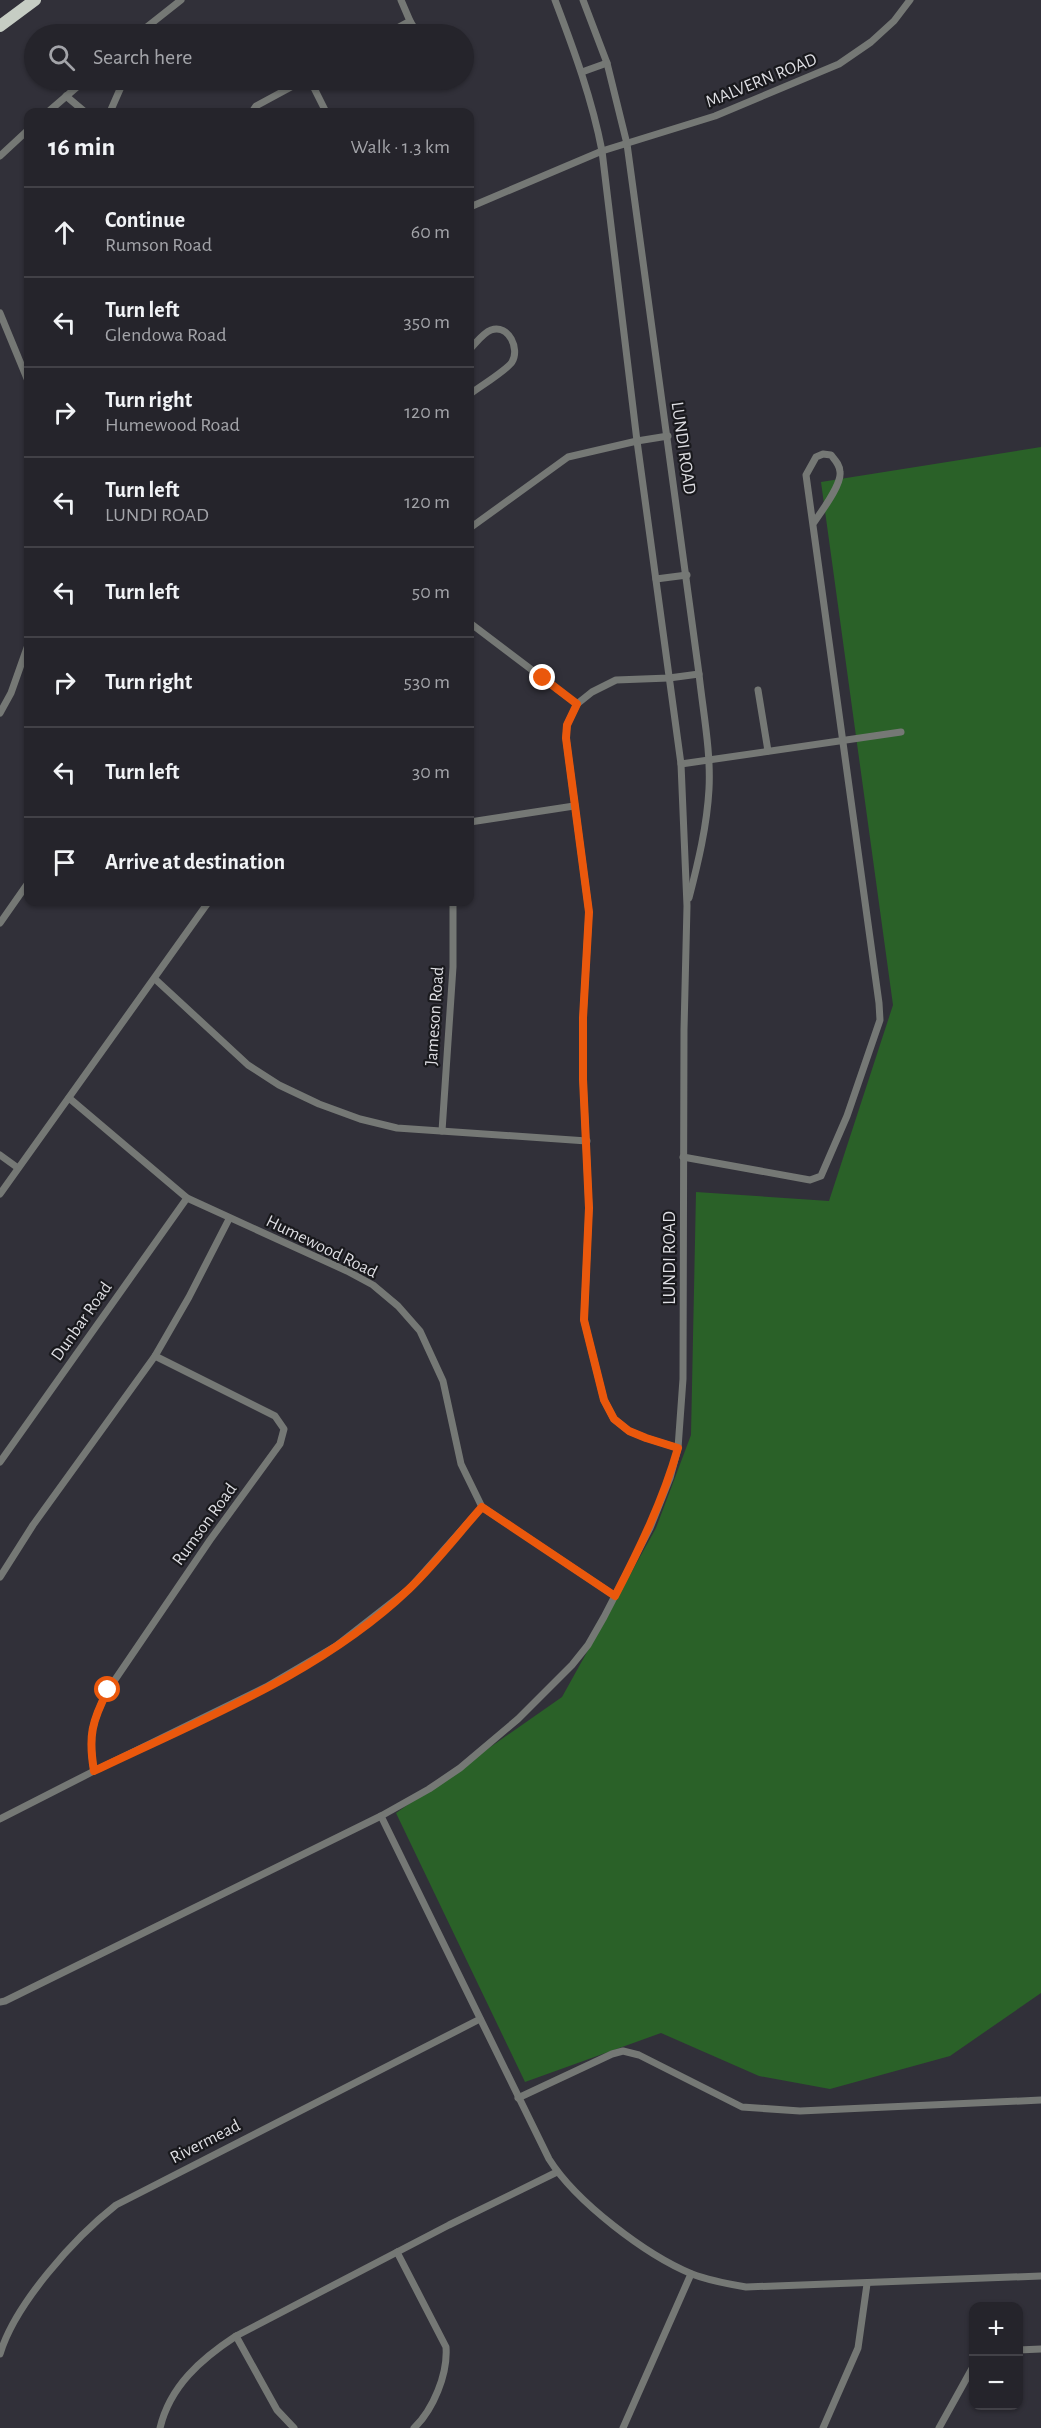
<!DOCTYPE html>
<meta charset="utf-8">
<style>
body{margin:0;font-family:"Alegreya Sans",sans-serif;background:#2d2c33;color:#f1f3f6}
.controls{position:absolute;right:18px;bottom:18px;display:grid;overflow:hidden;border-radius:12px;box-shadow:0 2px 4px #0004}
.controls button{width:54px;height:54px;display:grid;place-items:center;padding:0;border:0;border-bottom:2px solid #424147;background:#25242b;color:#f1f3f6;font:30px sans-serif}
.stop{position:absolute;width:18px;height:18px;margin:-14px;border:4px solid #ea580c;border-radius:50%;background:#fff}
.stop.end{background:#ea580c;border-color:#fff;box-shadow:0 2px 6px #0008}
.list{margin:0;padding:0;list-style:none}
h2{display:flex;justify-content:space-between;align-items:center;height:78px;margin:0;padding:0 24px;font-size:26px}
h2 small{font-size:20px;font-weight:400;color:#a3a4a9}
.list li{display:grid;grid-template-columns:39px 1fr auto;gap:18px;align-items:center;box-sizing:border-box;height:90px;padding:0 24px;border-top:2px solid #424147}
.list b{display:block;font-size:22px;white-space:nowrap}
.list p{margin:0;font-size:20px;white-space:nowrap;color:#a3a4a9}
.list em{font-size:20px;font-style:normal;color:#a3a4a9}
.icon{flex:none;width:33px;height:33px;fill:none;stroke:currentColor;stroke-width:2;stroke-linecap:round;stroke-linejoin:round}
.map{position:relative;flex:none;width:1041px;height:2428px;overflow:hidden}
.search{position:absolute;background:#25242b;box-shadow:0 2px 4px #0004;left:24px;top:24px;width:450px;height:66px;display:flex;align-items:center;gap:15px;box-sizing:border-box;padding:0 21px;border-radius:33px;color:#a3a4a9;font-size:22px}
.panel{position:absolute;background:#25242b;box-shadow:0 2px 4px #0004;left:24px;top:108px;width:450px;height:798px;border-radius:12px}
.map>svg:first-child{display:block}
.green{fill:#2a6128}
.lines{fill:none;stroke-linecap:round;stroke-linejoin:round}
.minor{stroke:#757875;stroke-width:7}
.trunk{stroke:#c6cdc4;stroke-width:12}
.route{stroke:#ea580c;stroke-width:8}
.labels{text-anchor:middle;stroke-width:4.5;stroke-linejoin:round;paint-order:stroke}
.street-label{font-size:18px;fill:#dddde2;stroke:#19191d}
</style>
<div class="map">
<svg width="1041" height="2428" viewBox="0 0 1041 2428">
<rect width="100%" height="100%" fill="#313039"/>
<!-- green -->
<path class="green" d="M1041 447V1993L950 2056 830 2089 759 2076 661 2033 525 2082 396 1813 562 1697 656 1528 691 1435 696 1192 829 1201 893 1005 821 482Z"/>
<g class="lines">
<!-- minor -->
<g class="minor">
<path d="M583 0 607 63 627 144 699 674C703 712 711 751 709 789 707 826 698 863 689 898"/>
<path d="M410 21 418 34"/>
<path d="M138 34 181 0"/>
<path d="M386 34 410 21 401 0"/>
<path d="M582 72 607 63"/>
<path d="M310 80 326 112"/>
<path d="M66 96 85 112"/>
<path d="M48 112 85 80"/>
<path d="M110 112 124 80"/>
<path d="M252 112 256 106 304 80"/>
<path d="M0 156 28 130"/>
<path d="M470 207 602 151 715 116 839 64 871 42 894 21 910 0"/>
<path d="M0 313 28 381"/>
<path d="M470 349C476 343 483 333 491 330 509 324 520 349 512 362 507 370 479 387 470 394"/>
<path d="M470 528 568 457 637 441 668 436"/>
<path d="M656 579 687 575"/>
<path d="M470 623 577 704 592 692 616 680 669 678 699 674"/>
<path d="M758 690 768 751"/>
<path d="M577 704 567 725 566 738 589 912 583 1018V1079L589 1208 584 1320 604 1400 614 1419 629 1431 646 1438 678 1448"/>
<path d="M0 713 11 693 28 645"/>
<path d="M681 764 901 732"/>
<path d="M470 822 574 806"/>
<path d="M0 923 28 883"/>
<path d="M155 979 248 1065 279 1085 319 1104 360 1119 397 1128 587 1141"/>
<path d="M69 1098 187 1198 347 1271 373 1285 398 1306 420 1331 443 1381 461 1464 482 1507 615 1596"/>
<path d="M442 1131 453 967V902"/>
<path d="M0 1155 18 1168"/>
<path d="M683 1157 810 1180 821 1176 847 1116 880 1020 879 1003 806 475 816 457 823 454 831 455C835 460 840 465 840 472 842 485 820 513 813 524"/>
<path d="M0 1194 207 904"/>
<path d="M0 1462 187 1198"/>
<path d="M0 1577 33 1525 155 1356 189 1297 229 1219"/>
<path d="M94 1771C88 1736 92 1721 108 1690L210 1540 280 1444 284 1429 275 1416 155 1356"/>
<path d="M381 1816 549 2159C576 2202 646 2255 692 2274 710 2281 728 2284 746 2287L1041 2276"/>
<path d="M0 1819 94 1771 266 1687 336 1646 409 1589 482 1507"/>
<path d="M0 2002 5 2001 381 1816 429 1789 460 1768 518 1719 572 1665 588 1645 604 1617 650 1528 670 1478 678 1448 683 1379 684 1030 687 906 681 764 637 441 602 151C592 99 574 50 555 0"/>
<path d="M518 2098 612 2054 623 2051 639 2055 742 2107 800 2111 1041 2100"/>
<path d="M397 2252 446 2347C448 2374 433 2410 414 2428"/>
<path d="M236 2336 277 2410 294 2428"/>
<path d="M1018 2350 1041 2349"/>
<path d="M0 2354C15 2304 74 2238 116 2205L480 2019"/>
<path d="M160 2428C170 2386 201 2359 236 2336L449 2225 557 2172"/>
<path d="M623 2428 691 2274"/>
<path d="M823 2428 858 2348 867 2284"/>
<path d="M939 2428 974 2365"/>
</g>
<!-- trunk -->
<path class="trunk" d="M0 26 35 0"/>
</g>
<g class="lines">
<!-- route -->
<path class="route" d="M108 1690C92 1721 88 1736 94 1771 202 1719 321 1673 409 1589 435 1564 458 1534 482 1507L615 1596C640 1548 663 1500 678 1448L646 1438 629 1431 614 1419 604 1400 584 1320 589 1208 583 1079V1018L589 912 566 738 567 725 577 704 543 678"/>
</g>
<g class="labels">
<!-- street labels -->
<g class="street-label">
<text transform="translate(761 80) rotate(-22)" y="6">MALVERN ROAD</text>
<text transform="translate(684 448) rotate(82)" y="6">LUNDI ROAD</text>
<text transform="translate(434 1016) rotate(-86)" y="6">Jameson Road</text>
<text transform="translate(322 1246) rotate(26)" y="6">Humewood Road</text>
<text transform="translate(669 1258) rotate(-90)" y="6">LUNDI ROAD</text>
<text transform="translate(81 1321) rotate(-55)" y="6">Dunbar Road</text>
<text transform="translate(204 1524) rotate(-54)" y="6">Rumson Road</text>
<text transform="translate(205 2141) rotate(-27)" y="6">Rivermead</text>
</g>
</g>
</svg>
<div class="controls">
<button>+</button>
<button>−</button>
</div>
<div class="stop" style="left:108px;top:1690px"></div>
<div class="stop end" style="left:543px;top:678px"></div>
<div class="search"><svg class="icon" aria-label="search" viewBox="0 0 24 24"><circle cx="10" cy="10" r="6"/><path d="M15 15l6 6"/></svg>Search here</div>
<section class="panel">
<h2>16 min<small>Walk · 1.3 km</small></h2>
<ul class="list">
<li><svg class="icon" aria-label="ahead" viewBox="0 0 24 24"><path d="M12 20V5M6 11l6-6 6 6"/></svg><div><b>Continue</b><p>Rumson Road</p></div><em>60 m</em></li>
<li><svg class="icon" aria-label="left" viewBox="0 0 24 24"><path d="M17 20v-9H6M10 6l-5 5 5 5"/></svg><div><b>Turn left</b><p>Glendowa Road</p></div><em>350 m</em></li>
<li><svg class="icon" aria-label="right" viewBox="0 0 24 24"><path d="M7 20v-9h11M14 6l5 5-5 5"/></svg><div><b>Turn right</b><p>Humewood Road</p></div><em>120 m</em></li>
<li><svg class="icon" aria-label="left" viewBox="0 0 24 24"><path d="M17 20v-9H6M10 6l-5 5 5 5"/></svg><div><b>Turn left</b><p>LUNDI ROAD</p></div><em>120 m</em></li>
<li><svg class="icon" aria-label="left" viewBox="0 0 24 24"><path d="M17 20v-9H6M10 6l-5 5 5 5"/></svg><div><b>Turn left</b></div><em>50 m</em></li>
<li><svg class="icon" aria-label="right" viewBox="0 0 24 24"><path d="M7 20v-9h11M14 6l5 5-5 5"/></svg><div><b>Turn right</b></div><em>530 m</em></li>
<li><svg class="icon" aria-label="left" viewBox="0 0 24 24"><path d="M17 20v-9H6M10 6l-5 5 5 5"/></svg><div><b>Turn left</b></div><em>30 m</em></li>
<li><svg class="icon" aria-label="arrive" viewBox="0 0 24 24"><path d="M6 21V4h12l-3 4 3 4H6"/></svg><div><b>Arrive at destination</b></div></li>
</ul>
</section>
</div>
